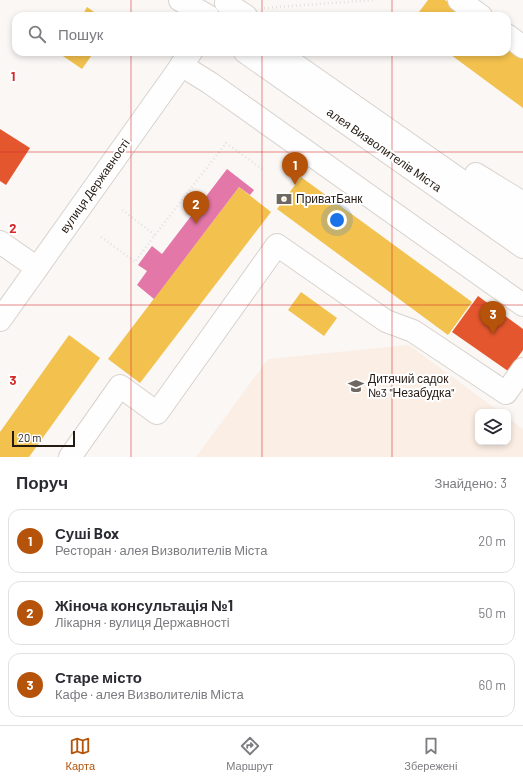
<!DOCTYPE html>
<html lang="uk">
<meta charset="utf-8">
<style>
body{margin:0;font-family:Barlow,sans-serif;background:#f7f7f7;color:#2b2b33}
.controls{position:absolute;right:12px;bottom:12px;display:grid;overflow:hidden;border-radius:8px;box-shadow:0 2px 6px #0003}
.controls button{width:36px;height:36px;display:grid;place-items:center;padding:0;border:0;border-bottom:1px solid #e1e1e2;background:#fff;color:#2b2b33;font:20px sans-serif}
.scale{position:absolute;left:12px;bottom:10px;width:63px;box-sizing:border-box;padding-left:4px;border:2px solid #241a12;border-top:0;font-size:11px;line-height:14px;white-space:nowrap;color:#241a12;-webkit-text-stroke:3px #fff;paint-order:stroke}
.you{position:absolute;left:337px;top:220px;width:14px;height:14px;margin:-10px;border:3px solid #fff;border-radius:50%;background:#1a73e8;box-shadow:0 0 0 6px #1a73e833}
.badge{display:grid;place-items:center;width:26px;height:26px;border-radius:50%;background:#b45309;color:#fff;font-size:13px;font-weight:700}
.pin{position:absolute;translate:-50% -33px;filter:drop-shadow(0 1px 2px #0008)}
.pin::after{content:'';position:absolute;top:21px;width:14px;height:12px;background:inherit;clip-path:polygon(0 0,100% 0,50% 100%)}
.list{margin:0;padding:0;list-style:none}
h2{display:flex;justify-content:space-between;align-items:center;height:52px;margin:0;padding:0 16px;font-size:17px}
h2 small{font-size:13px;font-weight:400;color:#7c7c81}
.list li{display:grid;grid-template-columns:26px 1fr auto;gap:12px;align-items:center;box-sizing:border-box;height:64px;margin:0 8px 8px;padding:0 8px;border:1px solid #e1e1e2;border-radius:12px}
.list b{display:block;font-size:15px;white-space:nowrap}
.list p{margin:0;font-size:13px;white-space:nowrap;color:#7c7c81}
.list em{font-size:13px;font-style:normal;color:#7c7c81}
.icon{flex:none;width:22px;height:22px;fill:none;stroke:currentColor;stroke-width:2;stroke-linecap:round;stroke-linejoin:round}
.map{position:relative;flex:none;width:523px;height:457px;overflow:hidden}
.search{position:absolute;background:#fff;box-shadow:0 2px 6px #0003;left:12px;right:12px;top:12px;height:44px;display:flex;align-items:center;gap:10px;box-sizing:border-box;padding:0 14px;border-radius:12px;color:#7c7c81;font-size:15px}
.sheet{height:268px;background:#fff}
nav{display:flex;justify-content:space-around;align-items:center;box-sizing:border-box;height:56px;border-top:1px solid #e1e1e2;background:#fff;font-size:11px;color:#7c7c81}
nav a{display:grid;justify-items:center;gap:2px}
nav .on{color:#b45309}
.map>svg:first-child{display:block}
.built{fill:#fbeee4}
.homes{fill:#f2c14e}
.shops{fill:#e4572e}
.health{fill:#e377a8}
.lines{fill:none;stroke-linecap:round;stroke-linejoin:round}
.minor-casing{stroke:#d9d2cd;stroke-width:24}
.path{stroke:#e3e2e1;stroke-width:2.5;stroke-dasharray:1 3;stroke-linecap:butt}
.minor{stroke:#fefefe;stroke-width:22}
.grid{fill:none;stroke:#d62828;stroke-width:1;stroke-opacity:0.55}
.labels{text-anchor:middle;stroke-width:4;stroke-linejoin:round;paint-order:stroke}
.street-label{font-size:12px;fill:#241a12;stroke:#fff}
.poi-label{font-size:12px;fill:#241a12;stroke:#fff;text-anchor:start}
.grid-label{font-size:13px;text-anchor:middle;font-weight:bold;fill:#d62828;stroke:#fff;stroke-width:4;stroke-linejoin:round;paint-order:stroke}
</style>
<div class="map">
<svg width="523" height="457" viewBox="0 0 523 457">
<rect width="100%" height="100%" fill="#faf7f5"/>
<!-- built -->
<path class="built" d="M409 345 500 412H478V442H508V418L523 429V457H196L268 359Z"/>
<!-- homes -->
<g class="homes">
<path d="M428 0H445L467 16H416Z"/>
<path d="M87 7 100 16H82Z"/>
<path d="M507 45 523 57V108L447 52H507Z"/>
<path d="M57 52H94L82 69Z"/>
<path d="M301 177 472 302 448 335 277 209Z"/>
<path d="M239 187 271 212 140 383 108 359Z"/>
<path d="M301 292 337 318 324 336 288 310Z"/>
<path d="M69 335 100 358 29 457H0V432Z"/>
</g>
<!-- shops -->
<g class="shops">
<path d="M0 129 30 148 6 185 0 181Z"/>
<path d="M478 296 523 329V350L508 371 452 332Z"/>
</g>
<!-- health -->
<path class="health" d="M227 169 254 190 250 195 239 187 154 299 137 285 147 271 138 265 152 246 162 254Z"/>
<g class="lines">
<defs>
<g id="minor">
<path d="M180 0 208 16"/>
<path d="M459 0 481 16"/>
<path d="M226 3 246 16"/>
<path d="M507 35 523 47"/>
<path d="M245 52 523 247"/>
<path d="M277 52 523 224"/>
<path d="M181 65 210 83 523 305"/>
<path d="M476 174 523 203"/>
<path d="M0 242 37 268"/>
<path d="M0 320 191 52"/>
<path d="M70 457 120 386 157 413 277 245 386 321 413 331 506 393 523 369"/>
</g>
</defs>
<!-- minor casing -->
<use href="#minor" class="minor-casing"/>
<!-- path -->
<g class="path">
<path d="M264 8 374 0"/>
<path d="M155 235 226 143 262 169"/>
<path d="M101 237 135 262 155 235 121 209"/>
</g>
<!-- minor -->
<use href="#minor" class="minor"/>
</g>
<!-- grid -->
<path class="grid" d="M131 0V16M262 0V16M392 0V16M131 52V457M262 52V457M392 52V457M0 152H523M0 305H523"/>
<!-- icons -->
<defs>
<symbol id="bank-bare" viewBox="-9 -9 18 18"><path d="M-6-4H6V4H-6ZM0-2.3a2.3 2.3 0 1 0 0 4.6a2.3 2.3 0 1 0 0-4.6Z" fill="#6f6761" stroke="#fff" stroke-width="2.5" paint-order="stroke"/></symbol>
<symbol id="school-bare" viewBox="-9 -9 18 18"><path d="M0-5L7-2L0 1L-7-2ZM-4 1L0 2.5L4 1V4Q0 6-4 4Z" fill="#6f6761" stroke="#fff" stroke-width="2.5" paint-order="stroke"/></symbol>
</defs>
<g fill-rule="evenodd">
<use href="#bank-bare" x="273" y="188" width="22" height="22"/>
<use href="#school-bare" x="345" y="375" width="22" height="22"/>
</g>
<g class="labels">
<!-- street labels -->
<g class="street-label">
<text transform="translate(384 150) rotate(35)" y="4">алея Визволителів Міста</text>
<text transform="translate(95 186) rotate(-55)" y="4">вулиця Державності</text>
</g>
<!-- poi labels -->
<g class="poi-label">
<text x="296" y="203">ПриватБанк</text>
<text x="368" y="383">Дитячий садок<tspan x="368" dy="14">№3 "Незабудка"</tspan></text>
</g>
</g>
<g class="grid-label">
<text x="13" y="81">1</text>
<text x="13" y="233">2</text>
<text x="13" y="385">3</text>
</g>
</svg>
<div class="controls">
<button><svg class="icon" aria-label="layers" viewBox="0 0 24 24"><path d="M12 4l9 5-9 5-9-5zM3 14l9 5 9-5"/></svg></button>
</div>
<div class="scale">20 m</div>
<div class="you"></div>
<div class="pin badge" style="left:295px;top:185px">1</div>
<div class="pin badge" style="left:196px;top:224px">2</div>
<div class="pin badge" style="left:493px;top:334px">3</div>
<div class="search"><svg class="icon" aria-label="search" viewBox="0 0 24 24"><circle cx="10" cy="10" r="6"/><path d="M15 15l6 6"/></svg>Пошук</div>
</div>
<section class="sheet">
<h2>Поруч<small>Знайдено: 3</small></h2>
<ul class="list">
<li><span class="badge">1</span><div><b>Суші Box</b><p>Ресторан · алея Визволителів Міста</p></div><em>20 m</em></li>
<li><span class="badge">2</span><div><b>Жіноча консультація №1</b><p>Лікарня · вулиця Державності</p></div><em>50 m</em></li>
<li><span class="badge">3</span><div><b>Старе місто</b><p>Кафе · алея Визволителів Міста</p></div><em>60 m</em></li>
</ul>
</section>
<nav>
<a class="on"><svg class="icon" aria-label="map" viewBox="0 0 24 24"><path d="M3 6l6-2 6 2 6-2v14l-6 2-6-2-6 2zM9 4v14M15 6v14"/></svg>Карта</a>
<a><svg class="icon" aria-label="directions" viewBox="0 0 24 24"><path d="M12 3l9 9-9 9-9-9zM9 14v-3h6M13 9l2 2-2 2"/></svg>Маршрут</a>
<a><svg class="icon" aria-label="saved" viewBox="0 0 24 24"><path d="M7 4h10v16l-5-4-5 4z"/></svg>Збережені</a>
</nav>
